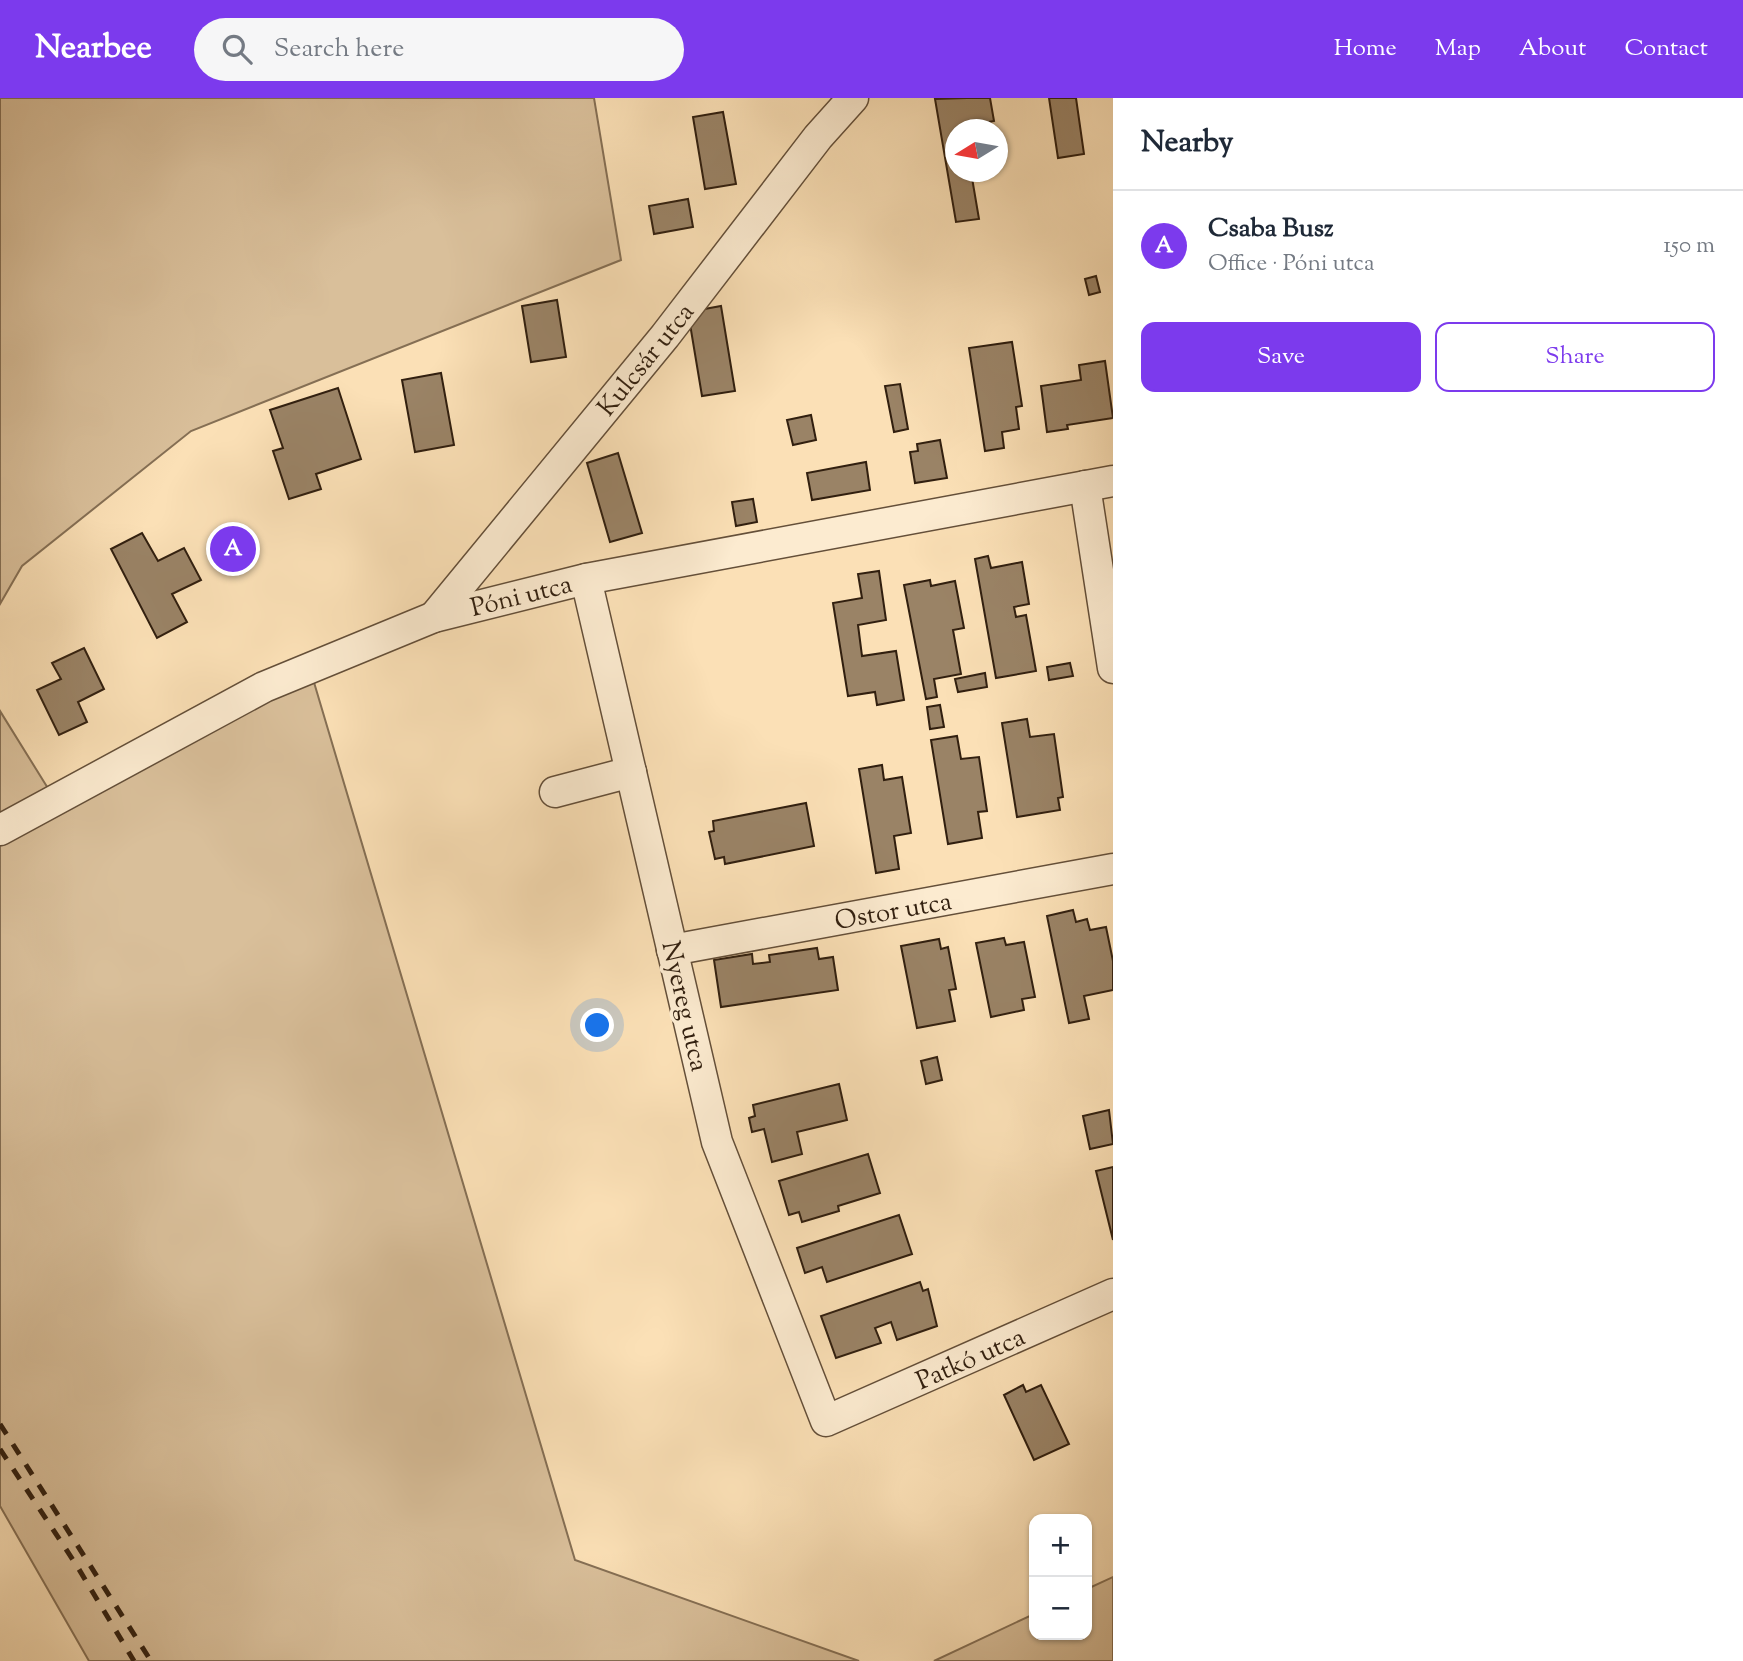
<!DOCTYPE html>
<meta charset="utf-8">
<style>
body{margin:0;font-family:"Sorts Mill Goudy",serif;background:#f6f6f7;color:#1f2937}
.controls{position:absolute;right:21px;bottom:21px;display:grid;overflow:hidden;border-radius:14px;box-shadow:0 2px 5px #0004}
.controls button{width:63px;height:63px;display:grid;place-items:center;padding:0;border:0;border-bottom:2px solid #e0e1e3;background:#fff;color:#1f2937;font:35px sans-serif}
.compass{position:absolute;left:945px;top:21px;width:63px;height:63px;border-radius:50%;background:#fff;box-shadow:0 2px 5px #0004;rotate:259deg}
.you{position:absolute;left:598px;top:928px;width:24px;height:24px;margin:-18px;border:5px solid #fff;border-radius:50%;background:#1a73e8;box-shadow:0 0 0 10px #1a73e833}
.badge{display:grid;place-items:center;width:46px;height:46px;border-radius:50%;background:#7c3aed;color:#fff;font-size:23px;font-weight:700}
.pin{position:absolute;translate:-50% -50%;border:4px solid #fff;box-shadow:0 2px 7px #0006}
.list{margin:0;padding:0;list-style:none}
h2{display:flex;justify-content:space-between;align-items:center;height:91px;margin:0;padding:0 28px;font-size:30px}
h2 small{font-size:23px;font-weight:400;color:#747a83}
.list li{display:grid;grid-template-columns:46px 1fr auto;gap:21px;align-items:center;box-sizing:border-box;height:112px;padding:0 28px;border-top:2px solid #e0e1e3}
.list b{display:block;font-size:26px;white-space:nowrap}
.list p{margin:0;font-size:23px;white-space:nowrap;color:#747a83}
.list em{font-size:23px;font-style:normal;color:#747a83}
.actions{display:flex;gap:14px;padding:21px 28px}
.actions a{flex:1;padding:16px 0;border:2px solid #7c3aed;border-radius:14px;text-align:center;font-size:24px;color:#7c3aed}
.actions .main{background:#7c3aed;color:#fff}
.icon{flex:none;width:38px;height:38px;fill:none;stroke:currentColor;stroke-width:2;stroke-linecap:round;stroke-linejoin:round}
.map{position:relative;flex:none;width:1113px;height:1563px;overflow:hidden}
header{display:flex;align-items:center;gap:42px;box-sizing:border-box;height:98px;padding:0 35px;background:#7c3aed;color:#fff}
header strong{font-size:33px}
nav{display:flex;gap:38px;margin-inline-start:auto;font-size:24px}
.search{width:490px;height:63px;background:#f6f6f7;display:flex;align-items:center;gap:18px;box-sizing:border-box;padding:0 24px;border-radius:38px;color:#747a83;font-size:26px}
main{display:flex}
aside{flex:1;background:#fff}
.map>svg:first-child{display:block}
.green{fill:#d9bf9a;stroke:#856f54;stroke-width:2}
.building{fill:#9a8366;stroke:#311f0f;stroke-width:2}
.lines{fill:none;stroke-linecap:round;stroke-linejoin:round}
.minor-casing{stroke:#644f39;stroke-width:33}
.minor{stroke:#fcebd0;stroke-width:30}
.rail{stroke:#311f0f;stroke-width:5;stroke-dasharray:12 12;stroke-linecap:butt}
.labels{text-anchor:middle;stroke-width:7;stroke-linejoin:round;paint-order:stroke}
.street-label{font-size:26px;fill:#311f0f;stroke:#fcebd0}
</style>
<header>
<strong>Nearbee</strong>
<div class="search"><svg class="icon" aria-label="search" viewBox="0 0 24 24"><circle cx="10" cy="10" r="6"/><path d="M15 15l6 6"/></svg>Search here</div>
<nav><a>Home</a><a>Map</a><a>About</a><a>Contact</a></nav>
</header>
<main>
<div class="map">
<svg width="1113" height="1563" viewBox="0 0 1113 1563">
<rect width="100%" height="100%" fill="#fbe0b6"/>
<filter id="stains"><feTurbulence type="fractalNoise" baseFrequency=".00286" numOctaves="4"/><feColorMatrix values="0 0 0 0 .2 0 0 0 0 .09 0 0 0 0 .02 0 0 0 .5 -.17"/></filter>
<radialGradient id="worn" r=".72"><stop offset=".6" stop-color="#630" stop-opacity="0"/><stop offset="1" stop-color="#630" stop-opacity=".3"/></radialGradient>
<!-- green -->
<g class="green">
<path d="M0 0H594L621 162 191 333 22 468 0 506Z"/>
<path d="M313 581 575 1462 859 1563H89L0 1408V613L54 700Z"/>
<path d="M1113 1479V1563H934L1034 1516V1537H1087V1491Z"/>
</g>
<!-- building -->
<g class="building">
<path d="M967 0H990L994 23 983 25 984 32H956V74H971L979 121 956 124 935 1Z"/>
<path d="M1049 0H1076L1084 56 1058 60Z"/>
<path d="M723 14 736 86 705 91 693 19Z"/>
<path d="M688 101 693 129 654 136 649 108Z"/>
<path d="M1096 178 1100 194 1089 197 1085 181Z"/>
<path d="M557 202 566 259 531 264 522 208Z"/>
<path d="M721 208 735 293 702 298 688 214Z"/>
<path d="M1012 244 1022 308 1016 309 1019 331 1002 334 1004 350 985 353 969 250Z"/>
<path d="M1105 263 1113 320 1067 327 1068 331 1047 334 1041 288 1081 282 1079 267Z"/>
<path d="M441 275 454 347 415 354 402 282Z"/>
<path d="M900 286 908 331 894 334 885 288Z"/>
<path d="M338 290 361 361 316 376 321 391 289 401 273 353 283 350 270 312Z"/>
<path d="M811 317 816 342 793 347 787 322Z"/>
<path d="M940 342 947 380 915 385 910 354 918 353 917 346Z"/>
<path d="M618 355 642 435 610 444 587 365Z"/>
<path d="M866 364 870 392 812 402 807 375Z"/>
<path d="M753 401 757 424 736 428 732 404Z"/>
<path d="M142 435 158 463 184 450 201 482 172 496 187 524 157 540 111 451Z"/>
<path d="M988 458 991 470 1022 464 1029 506 1014 509 1016 519 1026 517 1036 573 996 580 975 461Z"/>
<path d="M879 473 886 522 858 527 862 558 896 553 904 602 877 607 875 594 848 598 833 505 862 500 858 476Z"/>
<path d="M930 482 931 488 955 483 964 530 953 532 961 576 934 581 937 599 926 601 904 487Z"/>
<path d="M84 550 104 591 78 604 87 624 59 637 37 592 61 581 52 565Z"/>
<path d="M1070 565 1073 578 1049 582 1047 569Z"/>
<path d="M985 575 987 589 958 594 955 581Z"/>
<path d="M940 607 944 629 930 631 927 609Z"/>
<path d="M1027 621 1030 639 1054 636 1063 699 1058 700 1060 712 1017 719 1002 625Z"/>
<path d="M957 638 961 661 979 659 987 713 978 714 982 740 948 746 931 642Z"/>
<path d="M882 667 884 682 902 679 911 735 894 738 899 771 876 775 859 671Z"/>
<path d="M806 705 814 748 725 766 724 759 715 761 709 734 714 733 713 723Z"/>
<path d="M1073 812 1076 824 1087 821 1090 832 1106 829 1113 863V892L1084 898 1089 921 1069 925 1047 818Z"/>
<path d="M1004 840 1006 847 1024 844 1035 899 1022 901 1024 912 991 919 976 845Z"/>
<path d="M939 841 941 851 948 849 956 891 949 892 955 923 917 930 901 848Z"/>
<path d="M817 850 819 861 833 859 838 892 721 909 714 862 752 856 753 866 770 864 769 857Z"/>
<path d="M937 959 942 982 926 986 921 963Z"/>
<path d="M839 986 847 1022 797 1034 802 1056 772 1064 764 1031 752 1034 749 1020 755 1018 753 1007Z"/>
<path d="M1109 1012 1113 1046 1090 1051 1083 1018Z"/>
<path d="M868 1056 880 1095 838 1108 839 1113 802 1124 799 1114 789 1117 779 1083Z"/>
<path d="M1113 1069V1142L1096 1073Z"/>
<path d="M899 1117 912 1156 827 1184 822 1169 805 1175 797 1150Z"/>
<path d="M920 1184 923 1193 928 1191 937 1228 897 1242 891 1224 875 1230 881 1245 836 1260 821 1218Z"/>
<path d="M1023 1287 1026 1294 1041 1287 1069 1346 1034 1362 1004 1297Z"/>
</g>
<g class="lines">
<defs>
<g id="minor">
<path d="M1085 388 1113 570"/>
<path d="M586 481 717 1044 826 1323 1113 1196"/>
<path d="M434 519 665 238 818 39 853 0"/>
<path d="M555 694 631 674"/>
<path d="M0 732 264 589 434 519 586 481 1113 383"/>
<path d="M672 852 1113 771"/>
</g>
</defs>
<!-- minor casing -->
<use href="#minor" class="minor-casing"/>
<!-- minor -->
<use href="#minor" class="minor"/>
<!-- rail -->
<g class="rail">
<path d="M0 1326 151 1563"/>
<path d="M0 1351 77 1468 134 1563"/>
</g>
</g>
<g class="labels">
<!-- street labels -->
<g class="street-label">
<text transform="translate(645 261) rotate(-51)" y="9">Kulcsár utca</text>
<text transform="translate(521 497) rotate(-14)" y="9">Póni utca</text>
<text transform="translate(893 812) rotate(-10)" y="9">Ostor utca</text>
<text transform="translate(686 908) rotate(77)" y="9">Nyereg utca</text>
<text transform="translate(970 1260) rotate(-24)" y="9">Patkó utca</text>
</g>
</g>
<rect width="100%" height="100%" filter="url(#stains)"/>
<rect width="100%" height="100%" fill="url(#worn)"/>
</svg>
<div class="controls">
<button>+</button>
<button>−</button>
</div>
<svg class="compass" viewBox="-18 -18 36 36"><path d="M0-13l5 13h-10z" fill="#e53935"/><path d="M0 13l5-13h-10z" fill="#747a83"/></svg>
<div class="you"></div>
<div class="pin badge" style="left:233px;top:451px">A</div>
</div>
<aside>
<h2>Nearby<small></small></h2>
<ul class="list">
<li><span class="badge">A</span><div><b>Csaba Busz</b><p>Office · Póni utca</p></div><em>150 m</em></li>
</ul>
<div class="actions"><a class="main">Save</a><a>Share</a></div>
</aside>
</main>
